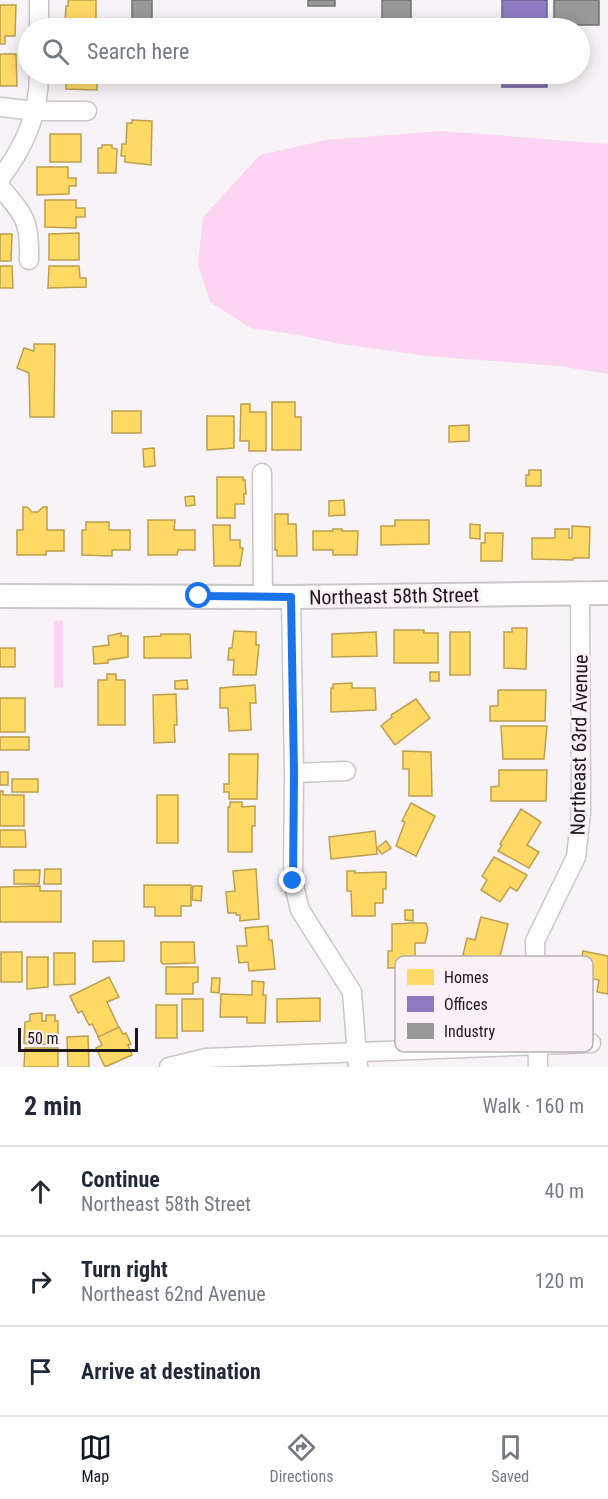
<!DOCTYPE html>
<meta charset="utf-8">
<style>
body{margin:0;font-family:"Roboto Condensed",sans-serif;background:#f6f6f7;color:#1f2937}
.scale{position:absolute;left:18px;bottom:15px;width:120px;box-sizing:border-box;padding-left:6px;border:3px solid #1b171a;border-top:0;font-size:16px;line-height:21px;white-space:nowrap;color:#1b171a;-webkit-text-stroke:4px #faf1f7;paint-order:stroke}
.stop{position:absolute;width:18px;height:18px;margin:-14px;border:4px solid #1a73e8;border-radius:50%;background:#fff}
.stop.end{background:#1a73e8;border-color:#fff;box-shadow:0 2px 6px #0008}
.list{margin:0;padding:0;list-style:none}
h2{display:flex;justify-content:space-between;align-items:center;height:78px;margin:0;padding:0 24px;font-size:26px}
h2 small{font-size:20px;font-weight:400;color:#747a83}
.list li{display:grid;grid-template-columns:39px 1fr auto;gap:18px;align-items:center;box-sizing:border-box;height:90px;padding:0 24px;border-top:2px solid #e0e1e3}
.list b{display:block;font-size:22px;white-space:nowrap}
.list p{margin:0;font-size:20px;white-space:nowrap;color:#747a83}
.list em{font-size:20px;font-style:normal;color:#747a83}
.icon{flex:none;width:33px;height:33px;fill:none;stroke:currentColor;stroke-width:2;stroke-linecap:round;stroke-linejoin:round}
.map{position:relative;flex:none;width:608px;height:1067px;overflow:hidden}
.search{position:absolute;background:#fff;box-shadow:0 3px 15px #0003;left:18px;right:18px;top:18px;height:66px;display:flex;align-items:center;gap:15px;box-sizing:border-box;padding:0 21px;border-radius:33px;color:#747a83;font-size:22px}
.sheet{height:348px;background:#fff}
nav{display:flex;justify-content:space-around;align-items:center;box-sizing:border-box;height:84px;border-top:2px solid #e0e1e3;background:#fff;font-size:16px;color:#747a83}
nav a{display:grid;justify-items:center;gap:3px}
nav .on{color:#111827}
.map>svg:first-child{display:block}
.green{fill:#fcd5f2}
.homes{fill:#ffd966;stroke:#bb9f4f;stroke-width:1.5}
.offices{fill:#8e7cc3;stroke:#6c5e90;stroke-width:1.5}
.industry{fill:#999;stroke:#737273;stroke-width:1.5}
.lines{fill:none;stroke-linecap:round;stroke-linejoin:round}
.minor-casing{stroke:#cac6c9;stroke-width:21}
.tertiary-casing{stroke:#cac6c9;stroke-width:26}
.minor{stroke:#fefdfe;stroke-width:18}
.tertiary{stroke:#fefdfe;stroke-width:22}
.route{stroke:#1a73e8;stroke-width:8}
.labels{text-anchor:middle;stroke-width:6;stroke-linejoin:round;paint-order:stroke}
.street-label{font-size:20px;fill:#1b171a;stroke:#faf1f7}
.key{fill:#faf1f7;stroke:#b7b0b5;stroke-width:1.5}
.key-label{font-size:16px;fill:#1b171a}
</style>
<div class="map">
<svg width="608" height="1067" viewBox="0 0 608 1067">
<rect width="100%" height="100%" fill="#f8f3f6"/>
<!-- green -->
<g class="green">
<path d="M441 131 608 144V374L559 366 427 356 341 344 292 334 251 328 210 302 198 264 203 217 260 155 326 140Z"/>
<path d="M63 620V687L54 688V621Z"/>
</g>
<!-- homes -->
<g class="homes">
<path d="M68 0H96V23H65L66 6H68Z"/>
<path d="M0 5H16L15 36H5V44H0Z"/>
<path d="M0 54H16L17 86H0Z"/>
<path d="M66 74H108L107 82H97V90L66 89Z"/>
<path d="M132 120 152 121 151 165 125 162V156H121L122 144H126L127 123H132Z"/>
<rect x="50" y="134" width="31" height="28"/>
<path d="M102 145H112V148L117 149 116 173H98V148H102Z"/>
<path d="M37 167H68V178H76V186H69V194L37 195Z"/>
<path d="M45 200H76V208H85V217H76V228L45 227Z"/>
<path d="M79 233V260H49V234Z"/>
<path d="M0 234H12L11 261H0Z"/>
<path d="M0 266H12L13 288H0Z"/>
<path d="M49 266H79L80 278H86V287L48 288Z"/>
<path d="M34 344H55L54 417H30L29 373 17 368 24 348 34 351Z"/>
<path d="M272 402H295V417H301V450H272Z"/>
<path d="M241 404H250V412H266V451H249V441H240Z"/>
<rect x="112" y="411" width="29" height="22"/>
<path d="M207 416H234V448L207 450Z"/>
<path d="M469 425V441L449 442V426Z"/>
<path d="M154 448 155 466 144 467 143 449Z"/>
<path d="M529 470H541V486H526V475H529Z"/>
<path d="M217 477H243V480H245L246 494H244V504H235V518H217Z"/>
<path d="M194 496 195 505 186 506 185 497Z"/>
<path d="M344 500 345 515 329 516V501Z"/>
<path d="M23 507H27L32 512H38L43 507H47V530H64V551H46V555H17V530H23Z"/>
<path d="M275 514H288V524H296L297 556H277V550H275Z"/>
<path d="M148 520H175L174 530H195V550H178L177 555H148Z"/>
<path d="M395 520H429V544L381 545V526H395Z"/>
<path d="M86 522H109V530H130V550H112V556L82 555V530H86Z"/>
<path d="M470 524 480 525V539L470 538Z"/>
<path d="M213 525H230V540H240V548H243L240 566H214Z"/>
<path d="M572 526 590 527 589 558H573V560L532 559V538H555V529H569V538H572Z"/>
<path d="M333 529H342V531H358L357 555H333V550H313V531H333Z"/>
<path d="M485 533H503L502 561H481V543H485Z"/>
<path d="M512 628H527L526 669 504 668V632H512Z"/>
<path d="M394 630H424V633H438V663H394Z"/>
<path d="M234 631 256 632V645H259L256 675H233L234 660H228L229 648H232Z"/>
<path d="M376 632 377 656 332 657V634Z"/>
<rect x="450" y="632" width="20" height="43"/>
<path d="M121 633V636H128V657L108 660V663L94 664 93 647 109 645 108 636Z"/>
<path d="M161 634H190L191 658H144V637L161 636Z"/>
<rect x="0" y="648" width="15" height="19"/>
<rect x="430" y="672" width="9" height="9"/>
<path d="M107 674H116V680H125V725H98V680H107Z"/>
<path d="M187 680 188 689H175V681Z"/>
<path d="M352 683V688H375L376 710 331 712V688H333V684Z"/>
<path d="M255 685 256 703H250L251 730 229 731 228 708H220V688Z"/>
<path d="M498 690H546L545 721H490V706H498Z"/>
<path d="M176 694 177 725H174L175 742 154 743 153 695Z"/>
<rect x="0" y="698" width="25" height="34"/>
<path d="M416 699 430 718 395 745 381 726 392 717 391 715Z"/>
<path d="M501 726H547L544 759H503Z"/>
<rect x="0" y="737" width="29" height="13"/>
<path d="M403 751 431 752 432 796H409V769H403Z"/>
<path d="M229 754H258L257 799H229V792H224V784H229Z"/>
<path d="M499 770H547L546 801H491V787L499 786Z"/>
<rect x="0" y="772" width="8" height="13"/>
<rect x="12" y="779" width="26" height="13"/>
<path d="M0 791H3V795H24V826H0Z"/>
<rect x="157" y="795" width="21" height="48"/>
<path d="M230 802H242V807L255 806V826H252V852H228V807H230Z"/>
<path d="M411 803 435 816 416 856 396 846 405 822 402 821Z"/>
<path d="M521 809 541 822 527 845 539 852 529 868 498 851 502 845 500 844Z"/>
<path d="M0 830H25L26 847H0Z"/>
<path d="M375 831 377 854 331 859 329 837Z"/>
<path d="M386 841 391 848 382 854 377 848Z"/>
<path d="M494 857 527 875 517 891 510 887 500 902 481 890 487 880 482 876Z"/>
<path d="M45 869H61V884H44Z"/>
<path d="M256 869 259 919 240 921V915H236V913H228L226 892 235 891 233 871Z"/>
<path d="M14 870H40L39 884H14Z"/>
<path d="M347 871H355V873L386 872V889H383V903H375V916H352L351 891H347Z"/>
<path d="M144 885H191V906H181V916H155V907H144Z"/>
<path d="M40 886V891H61V922H0V887Z"/>
<path d="M193 886H202L201 901 192 900Z"/>
<path d="M405 910H413V921L405 920Z"/>
<path d="M481 917 508 924 498 964 463 955 467 938 475 940Z"/>
<path d="M413 923H426L428 930 425 943H415V968H388V951H392V924Z"/>
<path d="M268 926 269 940H272L275 969 249 971 248 962 239 963 237 946H247L245 928Z"/>
<path d="M93 941H124V961L93 962Z"/>
<path d="M161 942H194L195 963 163 964 161 962Z"/>
<path d="M583 951 608 956V994L597 992 599 980 578 976Z"/>
<rect x="1" y="952" width="21" height="30"/>
<path d="M54 953H75V984L54 985Z"/>
<path d="M27 957H48V987L27 989Z"/>
<path d="M166 967H198V982L193 983V994H166Z"/>
<path d="M109 977 119 997 107 1002 119 1028 99 1038 92 1024 89 1025 82 1011 78 1013 70 996Z"/>
<path d="M212 978H220L219 993 211 992Z"/>
<path d="M252 981 264 982 263 995H266L265 1023H247V1017H220L221 994 252 995Z"/>
<path d="M320 998V1021L277 1022V999Z"/>
<rect x="182" y="999" width="21" height="32"/>
<rect x="156" y="1005" width="21" height="33"/>
<path d="M42 1013V1021H46V1015H55V1021H58V1044H27L24 1043 25 1022 30 1021V1014Z"/>
<path d="M119 1027 123 1034 126 1033 131 1044 128 1045 132 1055 105 1067 96 1048 102 1045 98 1037Z"/>
<path d="M88 1036 89 1067H68L67 1037Z"/>
<path d="M25 1048H58V1067H24Z"/>
</g>
<!-- offices -->
<g class="offices">
<rect x="502" y="0" width="45" height="28"/>
<rect x="502" y="74" width="45" height="13"/>
</g>
<!-- industry -->
<g class="industry">
<rect x="132" y="0" width="20" height="28"/>
<rect x="308" y="0" width="27" height="6"/>
<rect x="382" y="0" width="29" height="28"/>
<rect x="554" y="0" width="45" height="25"/>
</g>
<g class="lines">
<defs>
<g id="minor">
<path d="M39 28V0"/>
<path d="M0 107 35 111H87"/>
<path d="M0 179C24 147 39 115 39 74"/>
<path d="M0 187C25 216 30 220 29 260"/>
<path d="M262 473 263 597"/>
<path d="M291 597 294 773 293 881 300 910 352 992 358 1067"/>
<path d="M294 773 346 771"/>
<path d="M169 1067 206 1058 591 1043"/>
<path d="M538 1067 535 941 576 857 581 813 580 594"/>
</g>
<path id="tertiary" d="M0 596 291 597 608 593"/>
</defs>
<!-- minor casing -->
<use href="#minor" class="minor-casing"/>
<!-- tertiary casing -->
<use href="#tertiary" class="tertiary-casing"/>
<!-- minor -->
<use href="#minor" class="minor"/>
<!-- tertiary -->
<use href="#tertiary" class="tertiary"/>
</g>
<g class="lines">
<!-- route -->
<path class="route" d="M199 596 291 597 294 773 293 881"/>
</g>
<g class="labels">
<!-- street labels -->
<g class="street-label">
<text transform="translate(394 596) rotate(-1)" y="7">Northeast 58th Street</text>
<text transform="translate(579 745) rotate(-89)" y="7">Northeast 63rd Avenue</text>
</g>
</g>
<!-- legend -->
<rect x="395" y="956" width="198" height="96" rx="9" class="key"/>
<rect x="407" y="969" width="27" height="16" fill="#ffd966"/>
<rect x="407" y="996" width="27" height="16" fill="#8e7cc3"/>
<rect x="407" y="1023" width="27" height="16" fill="#999"/>
<g class="key-label">
<text x="444" y="983">Homes</text>
<text x="444" y="1010">Offices</text>
<text x="444" y="1037">Industry</text>
</g>
</svg>
<div class="scale">50 m</div>
<div class="stop" style="left:199px;top:596px"></div>
<div class="stop end" style="left:293px;top:881px"></div>
<div class="search"><svg class="icon" aria-label="search" viewBox="0 0 24 24"><circle cx="10" cy="10" r="6"/><path d="M15 15l6 6"/></svg>Search here</div>
</div>
<section class="sheet">
<h2>2 min<small>Walk · 160 m</small></h2>
<ul class="list">
<li><svg class="icon" aria-label="ahead" viewBox="0 0 24 24"><path d="M12 20V5M6 11l6-6 6 6"/></svg><div><b>Continue</b><p>Northeast 58th Street</p></div><em>40 m</em></li>
<li><svg class="icon" aria-label="right" viewBox="0 0 24 24"><path d="M7 20v-9h11M14 6l5 5-5 5"/></svg><div><b>Turn right</b><p>Northeast 62nd Avenue</p></div><em>120 m</em></li>
<li><svg class="icon" aria-label="arrive" viewBox="0 0 24 24"><path d="M6 21V4h12l-3 4 3 4H6"/></svg><div><b>Arrive at destination</b></div></li>
</ul>
</section>
<nav>
<a class="on"><svg class="icon" aria-label="map" viewBox="0 0 24 24"><path d="M3 6l6-2 6 2 6-2v14l-6 2-6-2-6 2zM9 4v14M15 6v14"/></svg>Map</a>
<a><svg class="icon" aria-label="directions" viewBox="0 0 24 24"><path d="M12 3l9 9-9 9-9-9zM9 14v-3h6M13 9l2 2-2 2"/></svg>Directions</a>
<a><svg class="icon" aria-label="saved" viewBox="0 0 24 24"><path d="M7 4h10v16l-5-4-5 4z"/></svg>Saved</a>
</nav>
